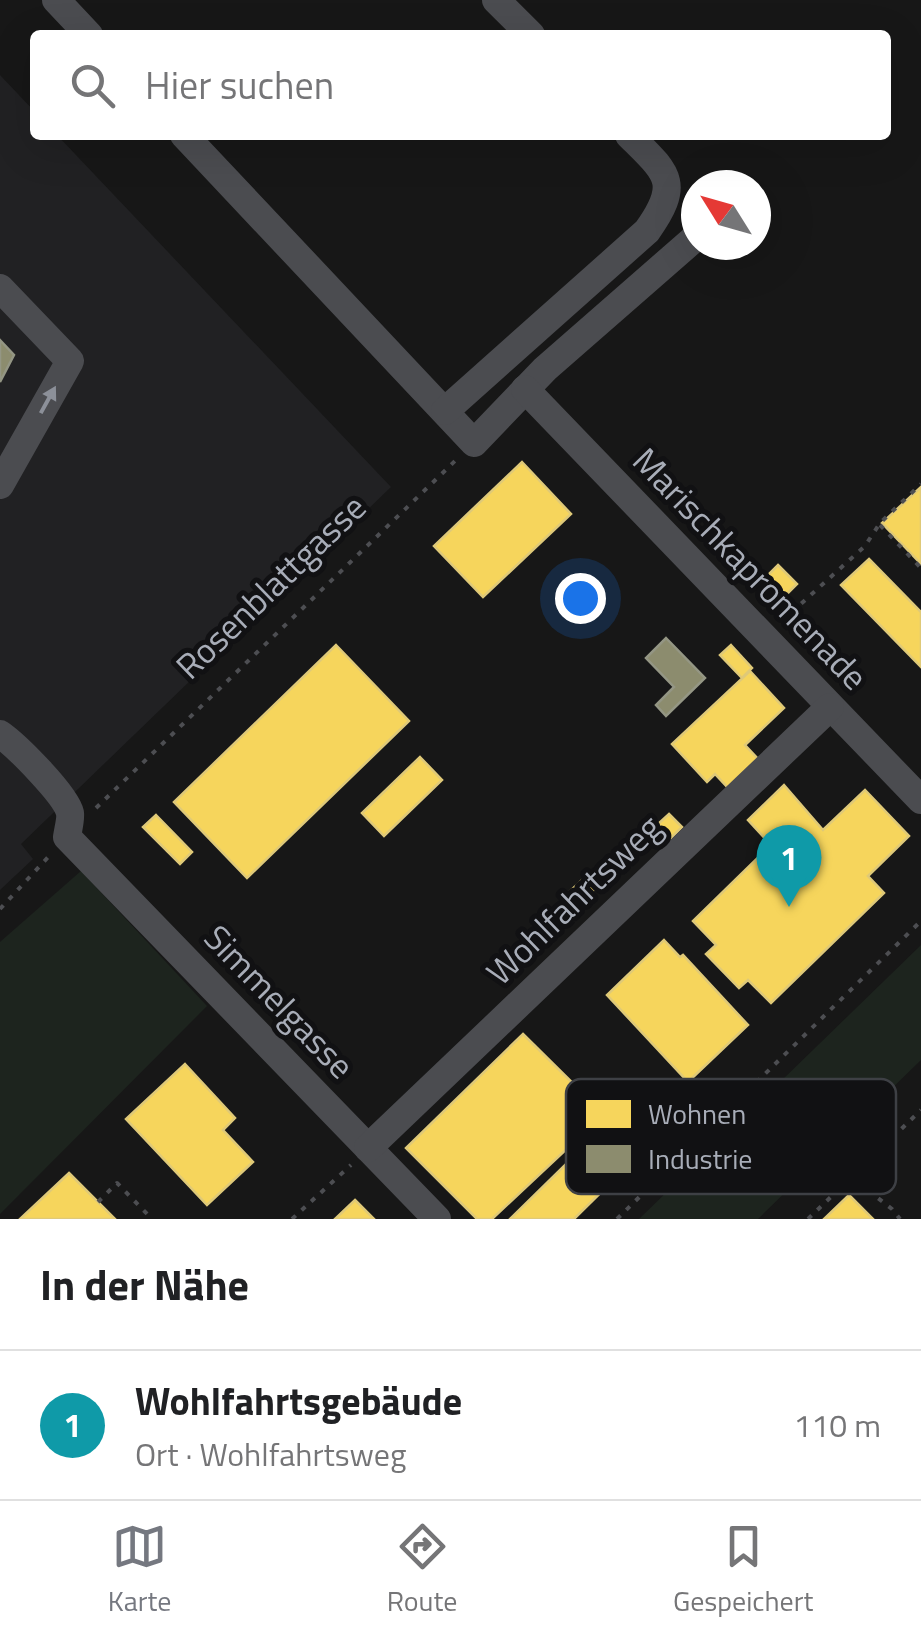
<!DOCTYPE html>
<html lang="de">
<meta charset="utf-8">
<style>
body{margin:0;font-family:"Titillium Web",sans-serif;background:#f2f2f2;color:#202124}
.compass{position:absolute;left:681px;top:170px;width:90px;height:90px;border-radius:50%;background:#fff;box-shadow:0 10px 40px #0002;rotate:307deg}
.you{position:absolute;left:580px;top:598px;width:35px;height:35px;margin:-25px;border:8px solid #fff;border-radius:50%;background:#1a73e8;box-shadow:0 0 0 15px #1a73e833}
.badge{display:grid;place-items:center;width:65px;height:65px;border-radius:50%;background:#757880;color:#fff;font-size:32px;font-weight:700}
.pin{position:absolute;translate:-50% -82px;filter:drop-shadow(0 2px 5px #0008)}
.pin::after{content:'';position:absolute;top:52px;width:35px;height:30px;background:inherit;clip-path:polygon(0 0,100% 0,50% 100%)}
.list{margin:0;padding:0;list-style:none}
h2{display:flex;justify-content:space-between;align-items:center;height:130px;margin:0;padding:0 40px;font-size:42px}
h2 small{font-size:32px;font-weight:400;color:#757577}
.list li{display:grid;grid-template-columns:65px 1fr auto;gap:30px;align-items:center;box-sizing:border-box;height:150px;padding:0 40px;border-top:2px solid #e0e0e0}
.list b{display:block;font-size:38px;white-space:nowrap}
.list p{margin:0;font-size:32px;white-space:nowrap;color:#757577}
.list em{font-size:32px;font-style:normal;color:#757577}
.icon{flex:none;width:55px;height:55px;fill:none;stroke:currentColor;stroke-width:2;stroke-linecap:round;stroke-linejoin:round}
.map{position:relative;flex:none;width:921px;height:1219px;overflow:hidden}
.search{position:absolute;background:#fff;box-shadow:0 10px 40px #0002;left:30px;right:30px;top:30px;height:110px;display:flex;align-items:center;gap:25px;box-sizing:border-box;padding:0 35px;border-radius:10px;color:#757577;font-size:38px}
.sheet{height:280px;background:#fff}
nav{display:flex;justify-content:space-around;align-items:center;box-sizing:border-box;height:140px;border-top:2px solid #e0e0e0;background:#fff;font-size:28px;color:#757577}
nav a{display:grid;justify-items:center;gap:5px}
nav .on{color:#757880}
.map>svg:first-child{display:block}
.built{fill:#212123}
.green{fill:#1d241e}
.homes{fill:#f6d55c;stroke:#dfc978;stroke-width:2.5}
.industry{fill:#8c8c6e;stroke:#949684;stroke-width:2.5}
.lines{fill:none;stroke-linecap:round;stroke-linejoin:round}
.path{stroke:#4d4e52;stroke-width:4;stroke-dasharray:5 8;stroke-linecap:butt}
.minor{stroke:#4b4c50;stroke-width:28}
.oneway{fill:#8c9099}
.labels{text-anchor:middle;stroke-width:10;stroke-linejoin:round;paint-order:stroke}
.street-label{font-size:35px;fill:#a8adb8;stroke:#111113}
.key{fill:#111113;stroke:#3e4045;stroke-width:2.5}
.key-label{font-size:28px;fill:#a8adb8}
</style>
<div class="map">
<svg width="921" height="1219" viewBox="0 0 921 1219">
<rect width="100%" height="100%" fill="#171717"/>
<!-- built -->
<path class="built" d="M0 75 35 112V135H57L391 487 21 844 33 859 0 890Z"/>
<!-- green -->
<g class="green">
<path d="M81 871 207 1006 0 1214V942Z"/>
<path d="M921 945V1060L758 1219H639Z"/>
</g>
<!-- homes -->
<g class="homes">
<path d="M522 462 571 514 483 597 434 546Z"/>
<path d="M921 487V564L882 523Z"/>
<path d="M869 559 921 612V667L841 585Z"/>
<path d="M778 565 797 584 786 595 767 576Z"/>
<path d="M336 645 409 721 247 878 174 802Z"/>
<path d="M731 645 752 668 742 678 720 655Z"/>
<path d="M750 671 784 708 745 745 759 760 729 789 715 774 707 782 672 744Z"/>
<path d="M420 757 442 780 384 836 362 813Z"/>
<path d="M784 785 823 830 865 790 909 836 868 876 884 893 771 1003 748 980 739 988 706 954 716 945 693 921 771 845 748 820Z"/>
<path d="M669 814 682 827 671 838 658 824Z"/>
<path d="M156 815 192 852 180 864 143 827Z"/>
<path d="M585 877 596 888 576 906 566 895Z"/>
<path d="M664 940 680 957 683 955 748 1025 688 1082 607 995Z"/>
<path d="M523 1034 604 1114 492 1219H477L406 1148Z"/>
<path d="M185 1064 235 1118 223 1130 253 1162 207 1205 126 1119Z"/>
<path d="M613 1118 644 1150 574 1219H510Z"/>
<path d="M69 1173 115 1219H20Z"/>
<path d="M849 1195 873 1219H824Z"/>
<path d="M355 1200 374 1219H335Z"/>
</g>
<!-- industry -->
<g class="industry">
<path d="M0 340 14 355 0 382Z"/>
<path d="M666 638 705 678 666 716 656 705 674 687 646 658Z"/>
</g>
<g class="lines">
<!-- path -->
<g class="path">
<path d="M880 525 921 568"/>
<path d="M782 621 865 546 880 523 921 484"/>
<path d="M96 808 456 460"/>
<path d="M0 909 51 854"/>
<path d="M758 1080 851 1177 892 1209 900 1219"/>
<path d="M98 1202 117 1183 152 1219"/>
<path d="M292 1219 351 1165"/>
<path d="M617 1219 921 921"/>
<path d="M808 1219 921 1110"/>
</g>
<!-- minor -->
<g class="minor">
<path d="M56 0 89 35"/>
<path d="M496 0 531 35"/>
<path d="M184 135 474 443 545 369 696 237"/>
<path d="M0 288 70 361 0 485"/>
<path d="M525 389 921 800"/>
<path d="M445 411 647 231C682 182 667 173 629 135"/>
<path d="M0 734C16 745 66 795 70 813 71 819 68 830 67 837L437 1219"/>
<path d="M368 1148 830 707"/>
</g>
</g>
<!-- one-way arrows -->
<defs><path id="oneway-solid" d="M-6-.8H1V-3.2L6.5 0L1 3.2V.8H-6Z" transform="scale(2.5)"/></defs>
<use class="oneway" href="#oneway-solid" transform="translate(48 400) rotate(-61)"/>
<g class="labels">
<!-- street labels -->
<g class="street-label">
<text transform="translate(750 569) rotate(46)" y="12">Marischkapromenade</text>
<text transform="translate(271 587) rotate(-44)" y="12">Rosenblattgasse</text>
<text transform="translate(574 900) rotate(-44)" y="12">Wohlfahrtsweg</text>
<text transform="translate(279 1002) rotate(46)" y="12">Simmelgasse</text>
</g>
</g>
<!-- legend -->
<rect x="566" y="1079" width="330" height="115" rx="15" class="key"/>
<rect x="586" y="1100" width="45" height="28" fill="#f6d55c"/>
<rect x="586" y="1145" width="45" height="28" fill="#8c8c6e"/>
<g class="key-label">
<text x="648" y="1124">Wohnen</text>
<text x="648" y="1169">Industrie</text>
</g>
</svg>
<svg class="compass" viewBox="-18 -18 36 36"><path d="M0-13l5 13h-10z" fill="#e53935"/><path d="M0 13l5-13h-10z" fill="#757577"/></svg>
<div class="you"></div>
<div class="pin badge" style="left:789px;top:907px;background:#0f9aa8">1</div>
<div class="search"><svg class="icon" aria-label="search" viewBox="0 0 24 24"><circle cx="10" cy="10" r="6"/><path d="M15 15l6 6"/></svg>Hier suchen</div>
</div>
<section class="sheet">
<h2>In der Nähe<small></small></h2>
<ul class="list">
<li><span class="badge" style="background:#0f9aa8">1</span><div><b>Wohlfahrtsgebäude</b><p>Ort · Wohlfahrtsweg</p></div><em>110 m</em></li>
</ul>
</section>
<nav>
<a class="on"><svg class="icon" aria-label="map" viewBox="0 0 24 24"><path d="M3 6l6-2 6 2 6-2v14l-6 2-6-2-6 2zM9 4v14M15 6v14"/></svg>Karte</a>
<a><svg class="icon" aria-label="directions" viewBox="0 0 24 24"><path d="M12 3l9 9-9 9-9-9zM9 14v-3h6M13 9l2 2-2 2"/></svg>Route</a>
<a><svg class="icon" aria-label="saved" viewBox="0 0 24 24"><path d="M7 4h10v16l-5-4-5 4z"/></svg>Gespeichert</a>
</nav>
